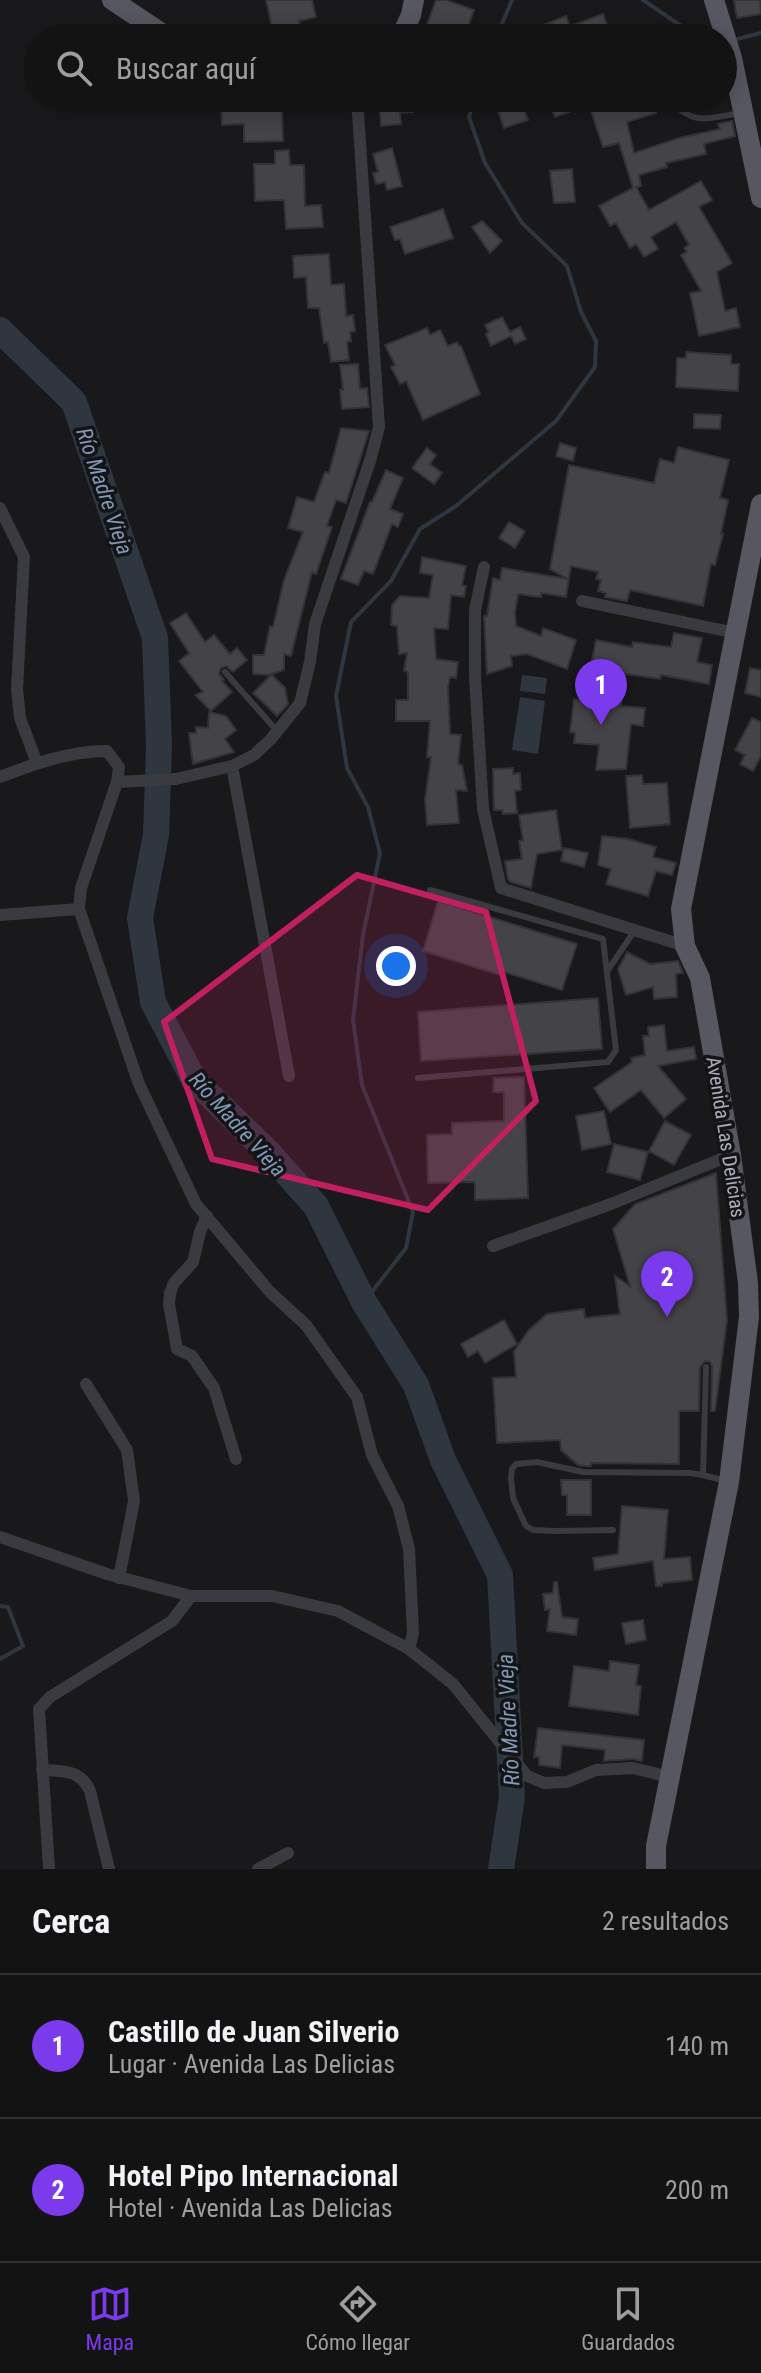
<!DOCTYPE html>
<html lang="es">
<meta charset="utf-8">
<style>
body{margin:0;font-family:"Roboto Condensed",sans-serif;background:#202022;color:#f1f3f6}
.you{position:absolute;left:396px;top:966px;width:28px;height:28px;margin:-20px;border:6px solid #fff;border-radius:50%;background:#1a73e8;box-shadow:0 0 0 12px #1a73e833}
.badge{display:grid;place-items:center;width:52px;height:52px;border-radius:50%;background:#7c3aed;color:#fff;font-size:26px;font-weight:700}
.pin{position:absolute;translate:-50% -66px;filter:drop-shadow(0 2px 4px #0008)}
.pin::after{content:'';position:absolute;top:42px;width:28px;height:24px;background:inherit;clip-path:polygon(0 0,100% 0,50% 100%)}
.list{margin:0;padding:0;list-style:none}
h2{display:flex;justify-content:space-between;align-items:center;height:104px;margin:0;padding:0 32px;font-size:34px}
h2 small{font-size:26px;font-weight:400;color:#9d9ea0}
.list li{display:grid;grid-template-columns:52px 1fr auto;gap:24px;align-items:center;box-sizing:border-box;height:144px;padding:0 32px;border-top:2px solid #323234}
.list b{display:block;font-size:30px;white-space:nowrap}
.list p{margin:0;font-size:26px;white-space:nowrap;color:#9d9ea0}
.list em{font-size:26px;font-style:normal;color:#9d9ea0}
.icon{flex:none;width:44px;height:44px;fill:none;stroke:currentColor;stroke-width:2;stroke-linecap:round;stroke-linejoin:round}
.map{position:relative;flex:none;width:761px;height:1869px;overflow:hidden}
.search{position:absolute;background:#131314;box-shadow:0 4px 20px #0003;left:24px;right:24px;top:24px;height:88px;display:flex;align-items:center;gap:20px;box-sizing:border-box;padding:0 28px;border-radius:44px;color:#9d9ea0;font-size:30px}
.sheet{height:392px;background:#131314}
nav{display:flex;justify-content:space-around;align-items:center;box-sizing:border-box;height:112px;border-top:2px solid #323234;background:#131314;font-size:22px;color:#9d9ea0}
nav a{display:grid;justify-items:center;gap:4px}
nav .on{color:#7c3aed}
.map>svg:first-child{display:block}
.water{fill:#2e3640}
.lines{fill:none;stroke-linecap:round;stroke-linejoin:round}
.stream{stroke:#2e3640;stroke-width:4}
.river{stroke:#2e3640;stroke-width:26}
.building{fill:#434348;stroke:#333337;stroke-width:2}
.lane{stroke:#3a3a41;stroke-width:6}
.street{stroke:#3a3a41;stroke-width:12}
.primary{stroke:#565760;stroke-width:20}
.marked{fill:#c12060;fill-opacity:0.2;stroke:#c12060;stroke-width:6;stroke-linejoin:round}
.labels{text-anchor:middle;stroke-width:7;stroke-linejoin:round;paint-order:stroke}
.street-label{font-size:20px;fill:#abaebc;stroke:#141416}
.water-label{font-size:22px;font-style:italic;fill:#8198b8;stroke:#141416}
</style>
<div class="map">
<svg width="761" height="1869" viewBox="0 0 761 1869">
<rect width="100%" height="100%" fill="#19191b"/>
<!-- water -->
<g class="water">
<path d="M522 675 547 678 545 694 520 691Z"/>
<path d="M520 697 545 701 538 754 512 750Z"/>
</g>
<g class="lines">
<!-- stream -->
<g class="stream">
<path d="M643 0 699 38"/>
<path d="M496 38 512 0"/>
<path d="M733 40 761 33"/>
<path d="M364 1302 406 1248 413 1212 362 1085 353 1020 363 935 380 853 368 807 347 768 336 696 351 622 391 581 420 529 456 506 556 421 595 367 596 341 581 312 567 266 522 223 485 163 469 117 475 98"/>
<path d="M0 1606 8 1607 23 1646 0 1659"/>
</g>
<!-- river -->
<path class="river" d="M0 330 74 402 155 638 159 746 156 835 140 918 153 1002 194 1080 267 1151 316 1206 364 1302 416 1385 443 1460 500 1575 512 1797 501 1869"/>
</g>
<!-- building -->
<g class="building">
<path d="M266 0H312L316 17 299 21 302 32 290 34 289 28 273 32Z"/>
<path d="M436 0H446L474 10 464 38H427L430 28 427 25Z"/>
<path d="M734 0H760L761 14 737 18Z"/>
<path d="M603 14 612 38H510L566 16 570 26Z"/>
<path d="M245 98H261V101H269V105H276V111H282L283 141 244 142V124L222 125 221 102H245Z"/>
<path d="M386 98H412L413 112 400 113 401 124 381 126 379 100Z"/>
<path d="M517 98H520L528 120 504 128 496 105Z"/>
<path d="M574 98H650L656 113 627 122 634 153 679 138 720 129 718 124 732 121 735 136 704 144 706 154 666 163 667 167 639 175 641 186 636 187 649 210 701 181 712 200 699 207 732 263 717 272 725 311 736 308 740 327 699 336 690 293 701 291 681 255 687 252 684 248 689 245 676 222 651 237 658 249 644 257 636 244 630 248 616 223 610 226 599 206 633 188 619 143 603 147 589 105 555 117 551 106Z"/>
<path d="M392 148 402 186 387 190 385 182 376 184 373 173 378 172 373 154Z"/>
<path d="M289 150 290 165H304L305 206 321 205 323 227 286 229 284 200 255 201 254 164H275V151Z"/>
<path d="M572 169 575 202 554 203 550 171Z"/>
<path d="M443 209 453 238 405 254 400 239 395 240 390 227Z"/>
<path d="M482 221 502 241 490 253 472 227Z"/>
<path d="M329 254 331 285 344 284 346 316 353 315 355 331 350 332 351 341 347 342 349 360 331 362 328 342 324 343 319 308H308L306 277 294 278 293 256Z"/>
<path d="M502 317 510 332 520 327 526 339 515 344 511 336 491 346 486 334 489 332 485 325Z"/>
<path d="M427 328 430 335 440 330 448 346 457 342 459 346H461L480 394 423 420 406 381 400 384 391 367 395 365 385 345Z"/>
<path d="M686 352 731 355V364H739L738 391 676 387 677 358H686Z"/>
<path d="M358 364 360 389 367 388 369 407 342 409 340 390H343L340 365Z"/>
<path d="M694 414 721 415 720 429 694 428Z"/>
<path d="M341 428 369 431 346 503 336 500 327 526 332 527 316 574 312 572 291 656 284 654V670L271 674 285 688 288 704 277 716 253 693 271 675 253 674V655H264L270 626 273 627 284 580 303 532 288 528 297 497 314 502 325 472 329 473Z"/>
<path d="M560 443 576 448 573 461 556 456Z"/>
<path d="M678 447 729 460 720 498 728 500 721 534H723L715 565 711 564 703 606 630 590 627 601 605 597 606 593 598 591 601 580 596 579 598 572 571 566 566 597 541 593V597L518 594 515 612 516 626 541 636 543 628 576 640 567 669 527 654 511 656 512 666 487 674 484 616H487L493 578 500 580 502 568 568 579 550 569 569 465 654 483 660 459 674 463Z"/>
<path d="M427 448 436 455 430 464 442 473 434 484 412 468Z"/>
<path d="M386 470 403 478 390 509 403 514 398 527 392 524 373 574 364 571 358 585 341 579 370 502H372Z"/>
<path d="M509 522 525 531 515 548 499 538Z"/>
<path d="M422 557 466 566 462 585 466 586 464 597 451 595 448 629 434 628 436 659 458 662 456 678 450 677 448 687 450 734 461 735 458 764 462 765 467 791 456 790 459 823 427 825 425 800 431 757H427L430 721H396V700H408V672L404 671 407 653 399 654 397 626 391 625 392 605 400 596 429 598 433 575 420 573Z"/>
<path d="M186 613 205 642 214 635 230 654 237 648 247 660 233 672 226 666 221 668 219 674 224 680 222 681 232 692 211 711 195 695 203 692 179 661 189 653 170 623Z"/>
<path d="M674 633 702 638 697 662 712 665 709 684 661 675 660 679 625 674 621 706 645 708 643 726 631 724 626 769 596 770 599 745 574 743 575 733 570 732 574 699 591 701 594 672H590L596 640 632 647 633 642 671 647Z"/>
<path d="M750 668 761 670V697L745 693Z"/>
<path d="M209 712 226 716 236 730 225 739 234 752 193 764 189 733H196V727L208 728Z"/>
<path d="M752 718 761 722V756L753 771 740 764 745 755 735 750Z"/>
<path d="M513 768V774L520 773 521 790 515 791 517 813 503 814 502 810H494L493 769Z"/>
<path d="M642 775 643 784 667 783 670 824 630 828 626 776Z"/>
<path d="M556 810 562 850 537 854 531 888 511 882 508 879 505 861 522 859 519 841 523 840 519 815Z"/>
<path d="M602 836 628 839 656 847 653 857 676 863 672 875 656 871 648 896 606 884 611 869 598 865Z"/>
<path d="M564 848 588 853 584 867 561 861Z"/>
<path d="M438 901 577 944 562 990 501 971 500 975 423 951Z"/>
<path d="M627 952 650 964 678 961 683 973 676 974 677 997 654 999 653 987 626 995 618 969Z"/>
<path d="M598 998 602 1049 421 1061 418 1012Z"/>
<path d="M664 1025 667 1051 694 1047 696 1059 658 1066 686 1099 664 1118 641 1090 610 1112 594 1088 632 1062 631 1058 645 1055 643 1036H649L648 1027Z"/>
<path d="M524 1077 528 1198 475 1200V1182L428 1183 427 1135 452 1134V1123L504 1121V1092H493L494 1078Z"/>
<path d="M604 1111 611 1144 582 1150 576 1116Z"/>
<path d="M665 1121 691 1135 674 1165 649 1151Z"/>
<path d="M614 1144 648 1152 640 1180 607 1172Z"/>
<path d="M716 1173 727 1320 715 1411H711L712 1366 710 1362 705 1361 700 1367 699 1411H679V1464L591 1463V1466H584L578 1465 561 1450 560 1440 497 1443 493 1378 516 1377 514 1351 529 1330 547 1314 584 1309 585 1318 620 1314 615 1276 630 1286 613 1229 635 1204Z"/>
<path d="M504 1320 517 1344 485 1363 478 1351 468 1357 461 1344Z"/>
<path d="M561 1480H591V1515H567V1495H562Z"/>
<path d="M622 1506 668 1510 664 1559 690 1557 692 1580 662 1583V1586H656L653 1561 595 1570 593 1558 618 1554Z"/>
<path d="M554 1582H557L562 1617 578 1619 576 1635 547 1631 550 1609 545 1610 543 1594 553 1593Z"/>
<path d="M643 1620 646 1640 626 1644 622 1623Z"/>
<path d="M610 1661 639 1665 636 1685 641 1686 638 1715 569 1706 574 1666 609 1671Z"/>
<path d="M538 1728 644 1740 642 1761 633 1759 604 1761 605 1750 562 1745 560 1768 539 1765V1757H534Z"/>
</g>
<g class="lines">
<!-- lane -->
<g class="lane">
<path d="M667 98C694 126 704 119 740 113"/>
<path d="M529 109 552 98"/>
<path d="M225 672 277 731"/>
<path d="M608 970 635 930"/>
<path d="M418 1078 608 1062 616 1050 603 939 430 890"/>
<path d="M706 1367 703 1475 726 1481"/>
<path d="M613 1530 555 1531 533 1530 526 1526 513 1498 511 1477 512 1469 516 1464 537 1462 583 1472 690 1473 703 1475"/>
</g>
<!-- street -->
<g class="street">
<path d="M0 508 24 557 17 689 20 718 37 763"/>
<path d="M484 567 475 610V677L483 809 501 888 685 946"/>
<path d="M582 601 736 633"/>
<path d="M232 766 289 1076"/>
<path d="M0 777C34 764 69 751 107 751L119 767 117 782 81 888 79 909 139 1084 196 1204 270 1292 306 1325 357 1397 372 1455 398 1506 409 1549 413 1633 409 1649"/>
<path d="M117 782 176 779 232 766 254 755 271 739 300 703 310 662 315 624 370 461 379 427 357 98"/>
<path d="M0 915 79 909"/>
<path d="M207 1216 200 1232 193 1262 174 1283 170 1293 169 1304 177 1349 192 1356 214 1388 236 1459"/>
<path d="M493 1246 611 1204 731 1155"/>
<path d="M86 1384 127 1450 134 1501 119 1578"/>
<path d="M0 1537 107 1574 191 1596H272L338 1611 409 1649 453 1684 527 1776 544 1783 567 1782 596 1770 633 1768 670 1777"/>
<path d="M42 1770C64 1771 81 1770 90 1791L109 1869"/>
<path d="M49 1869 39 1709 50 1697 172 1621 191 1596"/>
<path d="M258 1869 288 1853"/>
</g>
<!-- primary -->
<g class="primary">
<path d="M112 0 169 38"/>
<path d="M714 0 732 58 761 198"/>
<path d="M400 38 411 15 414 0"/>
<path d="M656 1869V1846L729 1482 749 1317 748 1283 731 1155 700 978 685 946 681 909 761 504"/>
</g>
</g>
<!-- marked area -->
<path class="marked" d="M357 875 486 912 536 1101 428 1210 212 1159 164 1022Z"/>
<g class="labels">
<!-- street labels -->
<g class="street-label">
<text transform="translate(726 1137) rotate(81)" y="7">Avenida Las Delicias</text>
</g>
<!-- water labels -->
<g class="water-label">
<text transform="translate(105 491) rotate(71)" y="8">Río Madre Vieja</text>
<text transform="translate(238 1124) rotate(48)" y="8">Río Madre Vieja</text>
<text transform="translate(508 1720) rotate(-93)" y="8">Río Madre Vieja</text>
</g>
</g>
</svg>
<div class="you"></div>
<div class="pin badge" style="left:601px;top:725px">1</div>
<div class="pin badge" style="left:667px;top:1317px">2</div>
<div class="search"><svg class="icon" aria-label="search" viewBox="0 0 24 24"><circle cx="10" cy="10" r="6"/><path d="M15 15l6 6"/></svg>Buscar aquí</div>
</div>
<section class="sheet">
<h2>Cerca<small>2 resultados</small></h2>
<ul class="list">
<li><span class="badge">1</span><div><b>Castillo de Juan Silverio</b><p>Lugar · Avenida Las Delicias</p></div><em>140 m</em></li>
<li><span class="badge">2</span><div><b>Hotel Pipo Internacional</b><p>Hotel · Avenida Las Delicias</p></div><em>200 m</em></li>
</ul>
</section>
<nav>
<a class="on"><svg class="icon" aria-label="map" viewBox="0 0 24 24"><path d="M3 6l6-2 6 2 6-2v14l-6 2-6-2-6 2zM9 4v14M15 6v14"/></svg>Mapa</a>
<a><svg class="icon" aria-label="directions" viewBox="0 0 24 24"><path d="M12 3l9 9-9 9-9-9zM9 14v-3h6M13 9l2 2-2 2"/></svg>Cómo llegar</a>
<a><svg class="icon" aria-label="saved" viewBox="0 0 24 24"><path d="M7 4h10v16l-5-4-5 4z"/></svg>Guardados</a>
</nav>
